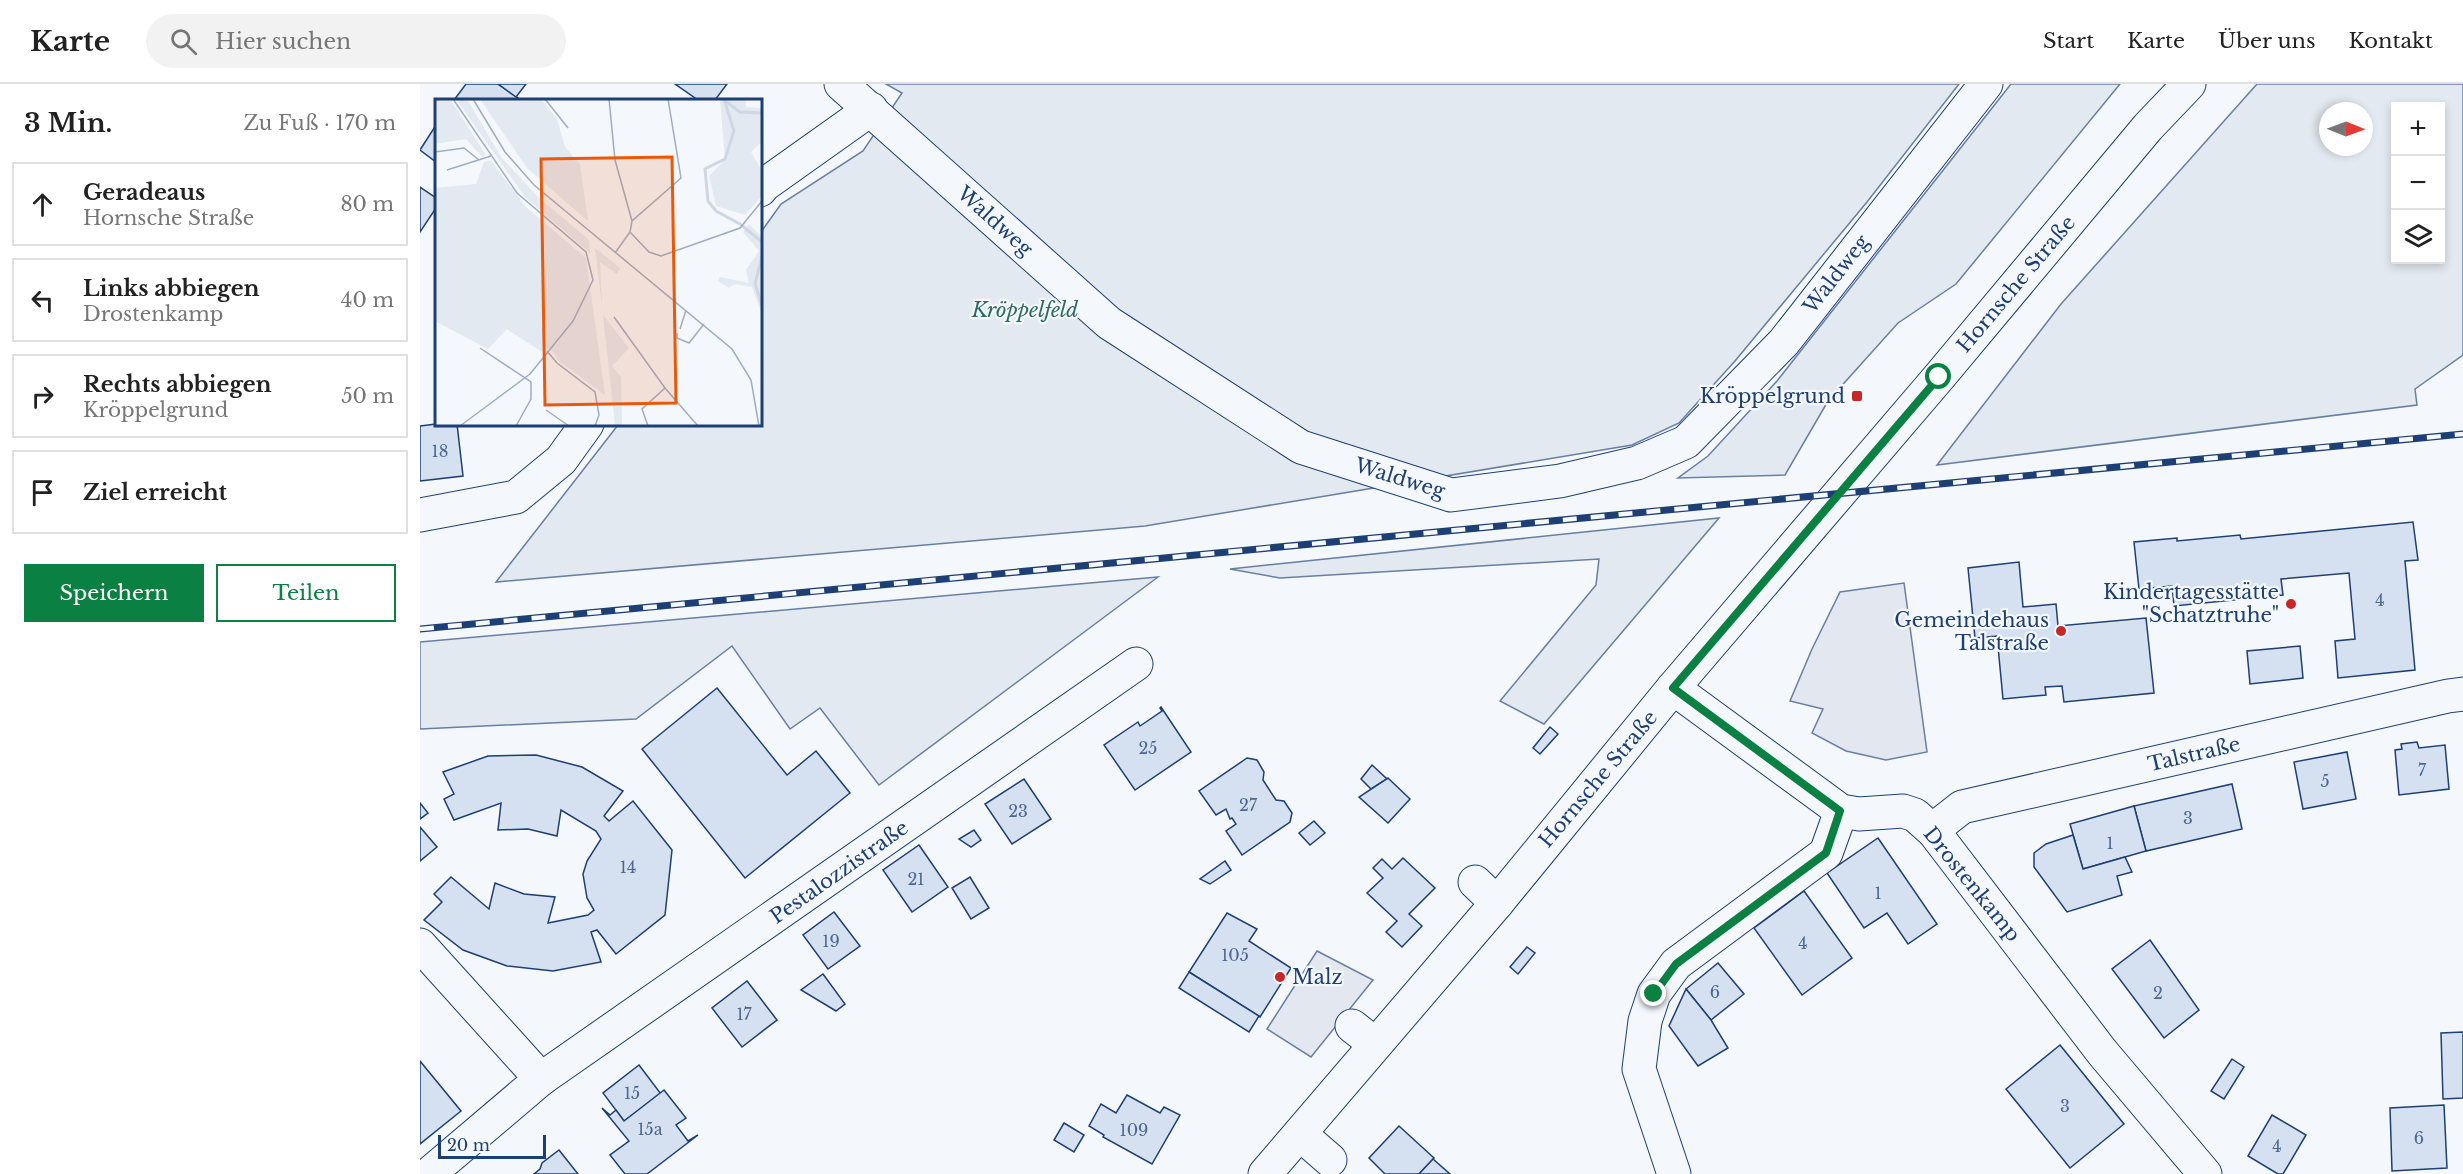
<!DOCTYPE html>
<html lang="de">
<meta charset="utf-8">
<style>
body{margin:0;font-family:"Libre Baskerville",serif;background:#f2f2f2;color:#222}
.controls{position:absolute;right:18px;top:18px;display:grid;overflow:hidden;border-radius:0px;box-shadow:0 3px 9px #0003}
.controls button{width:54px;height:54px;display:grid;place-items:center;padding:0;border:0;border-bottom:2px solid #e0e0e0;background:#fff;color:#222;font:30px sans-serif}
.compass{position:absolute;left:1899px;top:18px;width:54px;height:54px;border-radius:50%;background:#fff;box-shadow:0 3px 9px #0003;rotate:91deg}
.scale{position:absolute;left:18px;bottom:15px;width:108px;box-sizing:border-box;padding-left:6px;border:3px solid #1d3f73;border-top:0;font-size:16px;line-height:21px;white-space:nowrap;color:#1d3f73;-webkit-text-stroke:4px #f4f7fb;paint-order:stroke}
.stop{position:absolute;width:18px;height:18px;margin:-14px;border:4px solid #0b8043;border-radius:50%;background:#fff}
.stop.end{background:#0b8043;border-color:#fff;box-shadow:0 2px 6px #0008}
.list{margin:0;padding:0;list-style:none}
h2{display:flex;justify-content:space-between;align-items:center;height:78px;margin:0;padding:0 24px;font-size:26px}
h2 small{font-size:20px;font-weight:400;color:#767676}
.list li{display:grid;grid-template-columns:39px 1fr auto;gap:18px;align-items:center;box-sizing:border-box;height:84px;margin:0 12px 12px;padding:0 12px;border:2px solid #e0e0e0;border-radius:0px}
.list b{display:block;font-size:22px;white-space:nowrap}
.list p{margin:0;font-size:20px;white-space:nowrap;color:#767676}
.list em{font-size:20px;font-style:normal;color:#767676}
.actions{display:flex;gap:12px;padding:18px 24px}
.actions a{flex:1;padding:14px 0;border:2px solid #0b8043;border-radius:0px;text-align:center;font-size:21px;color:#0b8043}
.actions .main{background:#0b8043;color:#fff}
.icon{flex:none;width:33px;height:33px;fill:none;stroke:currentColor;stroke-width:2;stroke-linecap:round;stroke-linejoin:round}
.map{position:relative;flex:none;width:2043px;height:1090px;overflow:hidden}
header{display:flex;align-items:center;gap:36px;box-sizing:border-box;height:84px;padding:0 30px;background:#fff;border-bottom:2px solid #e0e0e0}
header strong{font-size:28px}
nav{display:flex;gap:33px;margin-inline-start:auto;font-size:21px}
.search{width:420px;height:54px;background:#f2f2f2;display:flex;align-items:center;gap:15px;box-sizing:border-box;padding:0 21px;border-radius:33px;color:#767676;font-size:22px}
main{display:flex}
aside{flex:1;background:#fff}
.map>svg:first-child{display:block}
.green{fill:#e3e9f0;stroke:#687fa3;stroke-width:1.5;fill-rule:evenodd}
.parking{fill:#e3e8f0;stroke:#687fa3;stroke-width:1.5}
.building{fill:#d5e0f0;stroke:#1d3f73;stroke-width:1.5}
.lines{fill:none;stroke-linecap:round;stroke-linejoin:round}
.minor-casing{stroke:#1d3f73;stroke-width:35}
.major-casing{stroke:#1d3f73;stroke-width:35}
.minor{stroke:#f4f7fb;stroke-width:33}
.major{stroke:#f4f7fb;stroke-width:33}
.rail-casing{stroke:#1d3f73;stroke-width:7}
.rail{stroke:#f4f7fb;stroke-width:4.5;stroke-dasharray:14;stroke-linecap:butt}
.route{stroke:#0b8043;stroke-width:8}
.poi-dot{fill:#c62828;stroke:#f4f7fb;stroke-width:2}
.labels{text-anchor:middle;stroke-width:4.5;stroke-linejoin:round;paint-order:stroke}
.number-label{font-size:16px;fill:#4b6792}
.street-label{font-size:20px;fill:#1d3f73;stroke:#f4f7fb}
.park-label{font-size:20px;font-style:italic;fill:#2c6c60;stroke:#f4f7fb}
.poi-label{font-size:20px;fill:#1d3f73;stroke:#f4f7fb;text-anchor:end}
.inset-river{fill:none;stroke:#cfd7e4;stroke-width:3}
.inset-road{fill:none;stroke:#9eadc5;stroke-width:1.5}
.view{fill:#e8590c;fill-opacity:0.15;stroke:#e8590c;stroke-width:3}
.inset-edge{fill:none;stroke:#1d3f73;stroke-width:3}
</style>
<header>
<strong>Karte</strong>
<div class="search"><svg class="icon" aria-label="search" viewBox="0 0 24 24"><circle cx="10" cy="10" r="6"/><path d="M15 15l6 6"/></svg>Hier suchen</div>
<nav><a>Start</a><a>Karte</a><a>Über uns</a><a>Kontakt</a></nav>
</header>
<main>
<aside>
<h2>3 Min.<small>Zu Fuß · 170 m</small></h2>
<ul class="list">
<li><svg class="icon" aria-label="ahead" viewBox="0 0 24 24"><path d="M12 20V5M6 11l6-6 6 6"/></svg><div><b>Geradeaus</b><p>Hornsche Straße</p></div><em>80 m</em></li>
<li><svg class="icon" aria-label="left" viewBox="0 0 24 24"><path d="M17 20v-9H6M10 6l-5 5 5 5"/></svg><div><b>Links abbiegen</b><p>Drostenkamp</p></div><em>40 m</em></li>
<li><svg class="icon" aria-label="right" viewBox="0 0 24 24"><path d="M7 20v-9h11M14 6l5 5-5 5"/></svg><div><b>Rechts abbiegen</b><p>Kröppelgrund</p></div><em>50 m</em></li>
<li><svg class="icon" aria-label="arrive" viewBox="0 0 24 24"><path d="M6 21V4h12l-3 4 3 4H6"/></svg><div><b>Ziel erreicht</b></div></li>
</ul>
<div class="actions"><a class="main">Speichern</a><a>Teilen</a></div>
</aside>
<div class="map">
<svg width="2043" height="1090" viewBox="0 0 2043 1090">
<rect width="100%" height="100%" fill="#f4f7fb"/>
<!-- green -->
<g class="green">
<path d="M466 0H1539L1447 118 1315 277 1259 339 1212 361 725 442 76 498 198 341 340 340 341 148 361 120 443 67 482 9Z"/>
<path d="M1591 0H1700L1536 200 1478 239 1408 317 1365 391 1258 394 1288 372 1357 297Z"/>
<path d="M1837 0H2043V271L1995 305 1997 321 1517 381 1641 220ZM2020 22V176H1976V22ZM1908 27H1944V63H1908Z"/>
<path d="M1299 434 1124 640 1080 617 1176 501 1179 475 860 494 810 485Z"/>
<path d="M738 493 459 701 400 624 370 645 312 562 216 635 0 645V558Z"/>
</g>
<!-- parking -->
<g class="parking">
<path d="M1484 499 1507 668 1466 676 1426 667 1392 649 1403 625 1370 617 1392 565 1420 508Z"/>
<path d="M897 867 953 896 891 973 847 945Z"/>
</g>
<!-- building -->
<g class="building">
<path d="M46 0H78L101 16H34Z"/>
<path d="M78 0H106L96 13Z"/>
<path d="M255 0H307L295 16H278Z"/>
<path d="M16 41V78L0 66Z"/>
<path d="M0 103 16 114V124L0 148Z"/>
<path d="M16 340H37L43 392 0 397V342Z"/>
<path d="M1993 438 1998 476 1985 477 1995 586 1918 594 1915 557 1935 555 1929 489 1861 495 1863 511 1754 522 1752 502 1719 505 1714 458 1757 454V457L1820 451 1821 455Z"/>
<path d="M1599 478 1603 523 1636 520 1638 542 1726 534 1734 609 1644 618 1642 602 1625 603 1626 611 1583 615 1577 552 1555 554 1548 484Z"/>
<path d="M1880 562 1883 594 1830 600 1827 567Z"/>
<path d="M297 604 367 691 396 667 430 709 325 794 222 665Z"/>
<path d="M741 623 771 668 715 706 684 661 718 638 720 642 742 627 740 624Z"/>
<path d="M1130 643 1138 650 1120 670 1113 664Z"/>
<path d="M1997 658 1999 664 2025 661 2029 705 1979 711 1975 666 1982 665 1981 660Z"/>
<path d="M1927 668 1936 715 1883 725 1874 678Z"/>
<path d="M116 671 162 683 203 707 184 732 189 737 213 717 252 766 245 831 196 870 177 846 171 848 181 878 133 887 87 882 43 866 4 836 22 818 14 810 31 793 69 825 75 799 104 810 135 813 128 839 168 831 174 826 167 814 163 790 167 777 181 755 176 747 141 726 137 752 108 745 78 746 81 719 34 736 24 715 34 710 23 688 68 672Z"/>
<path d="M827 674 837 676 844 688 843 696 856 716 864 717 872 729 870 738 822 771 806 747 816 740 812 734 810 735 806 725 796 731 779 707Z"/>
<path d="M952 681 967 695 951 705 941 695Z"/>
<path d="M968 694 990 715 968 739 939 713Z"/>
<path d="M604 695 631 735 592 760 565 720Z"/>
<path d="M1812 700 1822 745 1726 767 1714 722Z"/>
<path d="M0 719 8 729 0 735Z"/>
<path d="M1714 722 1726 767 1663 785 1650 740Z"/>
<path d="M894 737 905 749 890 761 879 749Z"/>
<path d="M0 743 17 763 0 777Z"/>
<path d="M554 746 561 756 551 763 539 755Z"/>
<path d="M1653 751 1663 785 1705 773 1712 788 1697 792 1702 811 1647 828 1614 783V769L1626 760Z"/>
<path d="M1458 754 1517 840 1488 860 1467 829 1444 844 1407 789Z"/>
<path d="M499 761 528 803 492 828 463 786Z"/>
<path d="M983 774 1015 804 989 830 1002 842 982 863 966 848 977 837 947 809 963 794 953 784 962 775 972 785Z"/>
<path d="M805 777 811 786 790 800 780 795Z"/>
<path d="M550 793 569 824 551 835 532 804Z"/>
<path d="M1384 807 1432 874 1382 911 1334 844Z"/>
<path d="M414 828 440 862 408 885 383 851Z"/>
<path d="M807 829 837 845 829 857 871 884 840 933 769 888Z"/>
<path d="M1730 856 1779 926 1744 954 1692 885Z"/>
<path d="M1107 863 1115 869 1098 890 1090 883Z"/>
<path d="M1298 879 1324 910 1291 936 1266 905Z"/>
<path d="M769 888 839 932 829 948 759 904Z"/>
<path d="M403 890 425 920 416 927 381 906Z"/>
<path d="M327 897 357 936 322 963 292 924Z"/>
<path d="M1266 905 1291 936 1308 964 1278 982 1249 942Z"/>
<path d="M2043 948V1014L2023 1015 2021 949Z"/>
<path d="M1640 961 1704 1040 1650 1084 1586 1005Z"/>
<path d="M1812 975 1824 983 1804 1015 1791 1007Z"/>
<path d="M0 977 41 1027 0 1060Z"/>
<path d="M219 981 241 1010 204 1037 183 1009Z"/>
<path d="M244 1006 266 1034 256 1041 268 1057 278 1051 227 1090H205L190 1071 209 1057 182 1024 190 1031 196 1026 204 1037Z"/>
<path d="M707 1011 740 1029 744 1023 760 1031 732 1080 683 1053 684 1051 669 1042 681 1020 696 1029Z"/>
<path d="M2024 1021 2027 1084 1972 1087 1970 1024Z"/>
<path d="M1852 1031 1886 1051 1863 1090H1858L1828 1072Z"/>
<path d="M644 1039 664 1051 654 1068 634 1056Z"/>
<path d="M979 1042 1014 1074 999 1090H965L949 1074Z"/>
<path d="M139 1066 158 1090H114L120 1085 122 1079Z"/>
<path d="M1013 1075 1030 1090H999Z"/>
</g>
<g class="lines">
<defs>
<g id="minor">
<path d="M421 0 689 239 881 363 1031 411 1140 397 1217 379 1266 358 1364 258 1566 0"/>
<path d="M340 106 344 101 451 25"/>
<path d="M0 431 96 413 141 376 167 340"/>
<path d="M1253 604 1421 727 1439 730 1483 727 1495 731 1514 748 1682 968 1785 1090"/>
<path d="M1514 748 1519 741 1542 723 2028 612 2043 610"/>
<path d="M1055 798 1077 819"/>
<path d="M0 861 121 995"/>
<path d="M932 942 955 960"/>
<path d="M880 1050 910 1076"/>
<path d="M9 1090 121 995 716 580"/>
<path d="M1254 1090 1219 985 1225 937 1234 910 1256 880 1406 769 1421 727"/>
</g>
<path id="major" d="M845 1090 1077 819 1253 604 1519 293 1728 43 1769 0"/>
</defs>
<!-- minor casing -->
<use href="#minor" class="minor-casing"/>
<!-- major casing -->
<use href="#major" class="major-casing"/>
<!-- minor -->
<use href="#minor" class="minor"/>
<!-- major -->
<use href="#major" class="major"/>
<defs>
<path id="rail" d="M0 545 2043 350"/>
</defs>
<!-- rail casing -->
<use href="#rail" class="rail-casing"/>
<!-- rail -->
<use href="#rail" class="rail"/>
</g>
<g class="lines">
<!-- route -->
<path class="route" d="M1234 910 1256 880 1406 769 1420 727 1253 604 1519 293"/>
</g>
<!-- markers -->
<g class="poi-dot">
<rect x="1431" y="306" width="12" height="12" rx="3"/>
<circle cx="1871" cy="520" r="6"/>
<circle cx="1641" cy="547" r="6"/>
<circle cx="860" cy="893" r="6"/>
</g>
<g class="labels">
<!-- number labels -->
<g class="number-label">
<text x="20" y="373">18</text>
<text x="1960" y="522">4</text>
<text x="728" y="670">25</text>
<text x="2002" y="692">7</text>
<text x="1905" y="703">5</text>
<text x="828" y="727">27</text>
<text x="598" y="733">23</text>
<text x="1768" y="740">3</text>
<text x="1690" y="765">1</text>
<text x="208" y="789">14</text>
<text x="496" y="801">21</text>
<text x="1458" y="815">1</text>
<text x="411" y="863">19</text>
<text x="1383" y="865">4</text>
<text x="815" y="877">105</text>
<text x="1295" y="914">6</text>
<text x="1738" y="915">2</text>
<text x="324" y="936">17</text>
<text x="212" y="1015">15</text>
<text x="1645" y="1028">3</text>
<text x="230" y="1051">15a</text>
<text x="714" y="1052">109</text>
<text x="1999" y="1060">6</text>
<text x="1857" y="1068">4</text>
</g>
<!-- street labels -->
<g class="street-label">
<text transform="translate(575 137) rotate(42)" y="7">Waldweg</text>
<text transform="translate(1416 190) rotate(-52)" y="7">Waldweg</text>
<text transform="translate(1596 200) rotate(-50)" y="7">Hornsche Straße</text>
<text transform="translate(980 394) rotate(17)" y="7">Waldweg</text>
<text transform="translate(1774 670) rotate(-13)" y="7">Talstraße</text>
<text transform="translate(1178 695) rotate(-50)" y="7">Hornsche Straße</text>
<text transform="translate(419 788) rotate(-35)" y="7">Pestalozzistraße</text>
<text transform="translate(1552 800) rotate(51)" y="7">Drostenkamp</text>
</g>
<!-- park labels -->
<g class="park-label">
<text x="605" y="233">Kröppelfeld</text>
</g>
<!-- poi labels -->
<g class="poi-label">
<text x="1425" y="319">Kröppelgrund</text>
<text x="1859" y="515">Kindertagesstätte<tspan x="1859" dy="23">"Schatztruhe"</tspan></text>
<text x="1629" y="543">Gemeindehaus<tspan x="1629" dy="23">Talstraße</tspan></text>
<text x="872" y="900" text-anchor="start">Malz</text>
</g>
</g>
<!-- overview -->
<g transform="translate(15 15)">
<rect width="327" height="327" fill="#f4f7fb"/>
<path d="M0 0H15L51 56 47 58 31 40 0 45ZM21 0H32L66 58 103 98 154 141 155 154 90 98ZM45 0H106L122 20 130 48 145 65 153 122 92 69ZM285 0H311V8L327 9V43L316 53 327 72V97L310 116 281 107 274 77 295 56 290 60ZM56 62 91 108 151 159 170 296 124 262 117 252 110 248 107 253 72 230 53 250 0 222V89L41 85 49 63ZM314 125 327 138V216L317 188 299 185 294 189 283 182 285 178 314 184 311 171 324 152 308 133ZM160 149 185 169 182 175 165 163 167 207ZM168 216 194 249 177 267 186 278 187 327H180Z" fill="#e3e9f0"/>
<path class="inset-river" d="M289 0 299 32 290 60 270 70 273 102 281 112 305 125 327 143M289 1 305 13 327 14M327 157 320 185 327 206"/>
<path class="inset-road" d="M18 0 82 94 151 153 158 181 138 222 95 275 25 327M38 0 70 53 99 86 297 250 316 281 324 327M110 0 133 29M174 0 180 61 197 122M0 53 29 49 44 61M12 71 56 57M195 133 214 153 226 157 305 129 327 102M180 154 195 133 197 122 246 79 233 0M179 218 230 289 263 327M245 230 251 211M242 234V239L254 244 269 225M45 249 96 283V300L81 327M112 252 122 264 160 293 164 316 160 327M111 311 134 327M213 327 207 310 230 289"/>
<path class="view" d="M237 58 241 304 110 306 106 60Z"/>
<rect width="327" height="327" class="inset-edge"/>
</g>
</svg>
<div class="controls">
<button>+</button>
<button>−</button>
<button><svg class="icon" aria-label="layers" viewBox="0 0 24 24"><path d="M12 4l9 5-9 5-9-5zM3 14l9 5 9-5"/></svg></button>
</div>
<svg class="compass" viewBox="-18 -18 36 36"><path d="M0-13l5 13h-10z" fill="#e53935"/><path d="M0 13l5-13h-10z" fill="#767676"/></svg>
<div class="scale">20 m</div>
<div class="stop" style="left:1519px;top:293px"></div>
<div class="stop end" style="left:1234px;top:910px"></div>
</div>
</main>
